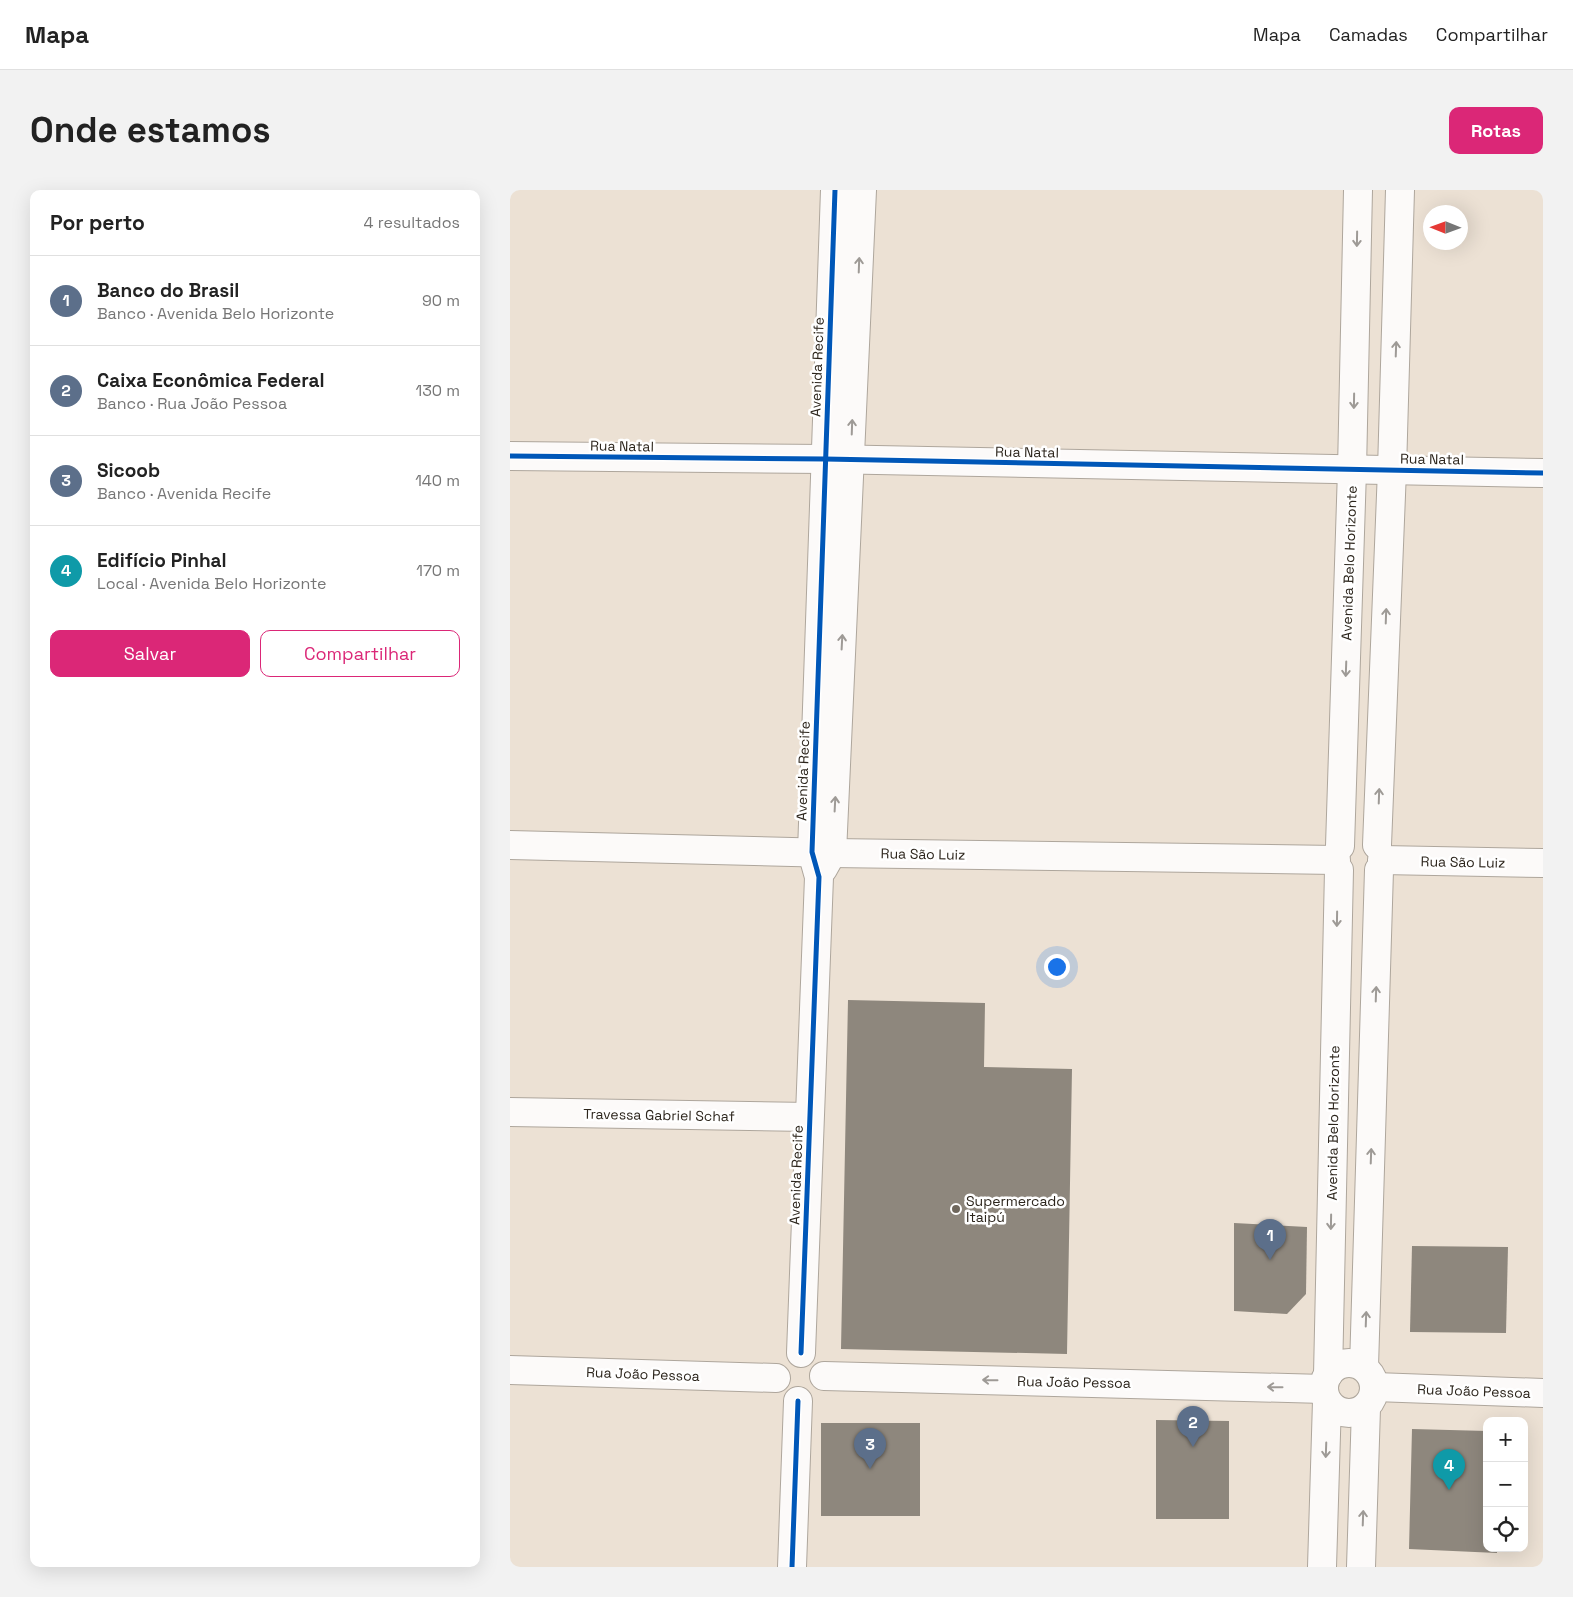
<!DOCTYPE html>
<html lang="pt">
<meta charset="utf-8">
<style>
body{margin:0;font-family:"Space Grotesk",sans-serif;background:#f2f2f2;color:#222}
.controls{position:absolute;right:15px;bottom:15px;display:grid;overflow:hidden;border-radius:10px;box-shadow:0 5px 20px #0002}
.controls button{width:45px;height:45px;display:grid;place-items:center;padding:0;border:0;border-bottom:1px solid #e0e0e0;background:#fff;color:#222;font:25px sans-serif}
.compass{position:absolute;left:913px;top:15px;width:45px;height:45px;border-radius:50%;background:#fff;box-shadow:0 5px 20px #0002;rotate:271deg}
.you{position:absolute;left:546px;top:776px;width:18px;height:18px;margin:-12px;border:4px solid #fff;border-radius:50%;background:#1a73e8;box-shadow:0 0 0 8px #1a73e833}
.badge{display:grid;place-items:center;width:32px;height:32px;border-radius:50%;background:#db2777;color:#fff;font-size:16px;font-weight:700}
.pin{position:absolute;translate:-50% -41px;filter:drop-shadow(0 1px 2px #0008)}
.pin::after{content:'';position:absolute;top:26px;width:18px;height:15px;background:inherit;clip-path:polygon(0 0,100% 0,50% 100%)}
.list{margin:0;padding:0;list-style:none}
h2{display:flex;justify-content:space-between;align-items:center;height:65px;margin:0;padding:0 20px;font-size:21px}
h2 small{font-size:16px;font-weight:400;color:#767676}
.list li{display:grid;grid-template-columns:32px 1fr auto;gap:15px;align-items:center;box-sizing:border-box;height:90px;padding:0 20px;border-top:1px solid #e0e0e0}
.list b{display:block;font-size:19px;white-space:nowrap}
.list p{margin:0;font-size:16px;white-space:nowrap;color:#767676}
.list em{font-size:16px;font-style:normal;color:#767676}
.actions{display:flex;gap:10px;padding:15px 20px}
.actions a{flex:1;padding:11px 0;border:1px solid #db2777;border-radius:10px;text-align:center;font-size:18px;color:#db2777}
.actions .main{background:#db2777;color:#fff}
.icon{flex:none;width:28px;height:28px;fill:none;stroke:currentColor;stroke-width:2;stroke-linecap:round;stroke-linejoin:round}
.map{position:relative;flex:none;width:1033px;height:1377px;overflow:hidden;border-radius:10px}
header{display:flex;align-items:center;gap:30px;box-sizing:border-box;height:70px;padding:0 25px;background:#fff;border-bottom:1px solid #e0e0e0}
header strong{font-size:24px}
nav{display:flex;gap:28px;margin-inline-start:auto;font-size:18px}
.intro{display:flex;align-items:center;justify-content:space-between;box-sizing:border-box;height:120px;padding:0 30px}
h1{margin:0;font-size:35px}
.button{padding:12px 22px;border-radius:10px;background:#db2777;color:#fff;font-size:18px;font-weight:700}
main{display:flex;gap:30px;padding:0 30px}
aside{flex:1;background:#fff;border-radius:10px;box-shadow:0 5px 20px #0002}
.map>svg:first-child{display:block}
.building{fill:#8e877d}
.lines{fill:none;stroke-linecap:round;stroke-linejoin:round}
.minor-casing{stroke:#aea69c;stroke-width:30}
.tertiary-casing{stroke:#aea69c;stroke-width:30}
.minor{stroke:#fcfaf9;stroke-width:28}
.tertiary{stroke:#fcfaf9;stroke-width:28}
.cycleway-casing{stroke:#fff;stroke-width:8}
.cycleway{stroke:#0057b8;stroke-width:5}
.oneway{stroke:#9e9a96}
.poi-dot{fill:#6f675c;stroke:#fff;stroke-width:2}
.labels{text-anchor:middle;stroke-width:5;stroke-linejoin:round;paint-order:stroke}
.street-label{font-size:14px;fill:#2c251c;stroke:#fff}
.poi-label{font-size:14px;fill:#2c251c;stroke:#fff;text-anchor:start}
</style>
<header>
<strong>Mapa</strong>
<nav><a>Mapa</a><a>Camadas</a><a>Compartilhar</a></nav>
</header>
<div class="intro"><h1>Onde estamos</h1><a class="button">Rotas</a></div>
<main>
<aside>
<h2>Por perto<small>4 resultados</small></h2>
<ul class="list">
<li><span class="badge" style="background:#5c6f8a">1</span><div><b>Banco do Brasil</b><p>Banco · Avenida Belo Horizonte</p></div><em>90 m</em></li>
<li><span class="badge" style="background:#5c6f8a">2</span><div><b>Caixa Econômica Federal</b><p>Banco · Rua João Pessoa</p></div><em>130 m</em></li>
<li><span class="badge" style="background:#5c6f8a">3</span><div><b>Sicoob</b><p>Banco · Avenida Recife</p></div><em>140 m</em></li>
<li><span class="badge" style="background:#0f9aa8">4</span><div><b>Edifício Pinhal</b><p>Local · Avenida Belo Horizonte</p></div><em>170 m</em></li>
</ul>
<div class="actions"><a class="main">Salvar</a><a>Compartilhar</a></div>
</aside>
<div class="map">
<svg width="1033" height="1377" viewBox="0 0 1033 1377">
<rect width="100%" height="100%" fill="#ece1d4"/>
<!-- building -->
<g class="building">
<path d="M338 810 475 813 474 877 562 879 557 1164 331 1159Z"/>
<path d="M724 1033 797 1037 796 1104 777 1124 724 1121Z"/>
<path d="M902 1056 998 1057 996 1143 900 1142Z"/>
<path d="M646 1230 719 1231V1329H646Z"/>
<rect x="311" y="1233" width="99" height="93"/>
<path d="M902 1239 977 1241V1358H987V1363L899 1359Z"/>
</g>
<g class="lines">
<defs>
<g id="minor">
<path d="M0 266 315 269 1033 283"/>
<path d="M0 655 322 663 826 670"/>
<path d="M872 670 1033 673"/>
<path d="M313 679 322 663 352 0"/>
<path d="M0 922 299 927"/>
<path d="M291 1163 309 687 302 662 325 0"/>
<path d="M0 1180 266 1188"/>
<path d="M314 1186 814 1199"/>
<path d="M865 1197 1033 1203"/>
<path d="M282 1377 288 1211"/>
</g>
<g id="tertiary">
<path d="M867 655 882 280 890 0"/>
<path d="M830 656 842 280 848 0"/>
<circle cx="839" cy="1198" r="25"/>
<path d="M854 1177 869 680"/>
<path d="M818 1185 829 680"/>
<path d="M812 1377 817 1211"/>
<path d="M851 1377 856 1218"/>
</g>
</defs>
<!-- minor casing -->
<use href="#minor" class="minor-casing"/>
<!-- tertiary casing -->
<use href="#tertiary" class="tertiary-casing"/>
<!-- minor -->
<use href="#minor" class="minor"/>
<!-- tertiary -->
<use href="#tertiary" class="tertiary"/>
<defs>
<g id="cycleway">
<path d="M0 266 315 269 1033 283"/>
<path d="M291 1163 309 687 302 662 325 0"/>
<path d="M282 1377 288 1211"/>
</g>
</defs>
<!-- cycleway casing -->
<use href="#cycleway" class="cycleway-casing"/>
<!-- cycleway -->
<use href="#cycleway" class="cycleway"/>
</g>
<!-- one-way arrows -->
<defs><path id="oneway-shaft" d="M-6 0H5M1.5-3L5.5 0L1.5 3" fill="none" stroke-width="1.6" stroke-linecap="round" stroke-linejoin="round" transform="scale(1.25)"/></defs>
<g class="oneway">
<use href="#oneway-shaft" transform="translate(847 49) rotate(91)"/>
<use href="#oneway-shaft" transform="translate(349 75) rotate(-88)"/>
<use href="#oneway-shaft" transform="translate(886 159) rotate(-88)"/>
<use href="#oneway-shaft" transform="translate(844 211) rotate(91)"/>
<use href="#oneway-shaft" transform="translate(342 237) rotate(-88)"/>
<use href="#oneway-shaft" transform="translate(876 426) rotate(-88)"/>
<use href="#oneway-shaft" transform="translate(332 452) rotate(-87)"/>
<use href="#oneway-shaft" transform="translate(836 479) rotate(92)"/>
<use href="#oneway-shaft" transform="translate(869 606) rotate(-88)"/>
<use href="#oneway-shaft" transform="translate(325 614) rotate(-87)"/>
<use href="#oneway-shaft" transform="translate(827 729) rotate(91)"/>
<use href="#oneway-shaft" transform="translate(866 804) rotate(-88)"/>
<use href="#oneway-shaft" transform="translate(861 966) rotate(-88)"/>
<use href="#oneway-shaft" transform="translate(821 1032) rotate(91)"/>
<use href="#oneway-shaft" transform="translate(856 1129) rotate(-88)"/>
<use href="#oneway-shaft" transform="translate(480 1190) rotate(-179)"/>
<use href="#oneway-shaft" transform="translate(765 1197) rotate(-179)"/>
<use href="#oneway-shaft" transform="translate(816 1260) rotate(92)"/>
<use href="#oneway-shaft" transform="translate(853 1328) rotate(-88)"/>
</g>
<!-- markers -->
<circle class="poi-dot" cx="446" cy="1019" r="5"/>
<g class="labels">
<!-- street labels -->
<g class="street-label">
<text transform="translate(307 177) rotate(-88)" y="5">Avenida Recife</text>
<text transform="translate(112 256) rotate(1)" y="5">Rua Natal</text>
<text transform="translate(517 262) rotate(1)" y="5">Rua Natal</text>
<text transform="translate(922 269) rotate(1)" y="5">Rua Natal</text>
<text transform="translate(839 373) rotate(-88)" y="5">Avenida Belo Horizonte</text>
<text transform="translate(293 581) rotate(-88)" y="5">Avenida Recife</text>
<text transform="translate(413 664) rotate(1)" y="5">Rua São Luiz</text>
<text transform="translate(953 672) rotate(1)" y="5">Rua São Luiz</text>
<text transform="translate(149 925) rotate(1)" y="5">Travessa Gabriel Schaf</text>
<text transform="translate(823 933) rotate(-89)" y="5">Avenida Belo Horizonte</text>
<text transform="translate(286 985) rotate(-88)" y="5">Avenida Recife</text>
<text transform="translate(133 1184) rotate(2)" y="5">Rua João Pessoa</text>
<text transform="translate(564 1192) rotate(1)" y="5">Rua João Pessoa</text>
<text transform="translate(964 1201) rotate(2)" y="5">Rua João Pessoa</text>
</g>
<!-- poi labels -->
<g class="poi-label">
<text x="456" y="1016">Supermercado<tspan x="456" dy="16">Itaipú</tspan></text>
</g>
</g>
</svg>
<div class="controls">
<button>+</button>
<button>−</button>
<button><svg class="icon" aria-label="locate" viewBox="0 0 24 24"><circle cx="12" cy="12" r="6"/><path d="M12 2v4M12 18v4M2 12h4M18 12h4"/></svg></button>
</div>
<svg class="compass" viewBox="-18 -18 36 36"><path d="M0-13l5 13h-10z" fill="#e53935"/><path d="M0 13l5-13h-10z" fill="#767676"/></svg>
<div class="you"></div>
<div class="pin badge" style="left:760px;top:1070px;background:#5c6f8a">1</div>
<div class="pin badge" style="left:683px;top:1257px;background:#5c6f8a">2</div>
<div class="pin badge" style="left:360px;top:1279px;background:#5c6f8a">3</div>
<div class="pin badge" style="left:939px;top:1300px;background:#0f9aa8">4</div>
</div>
</main>
